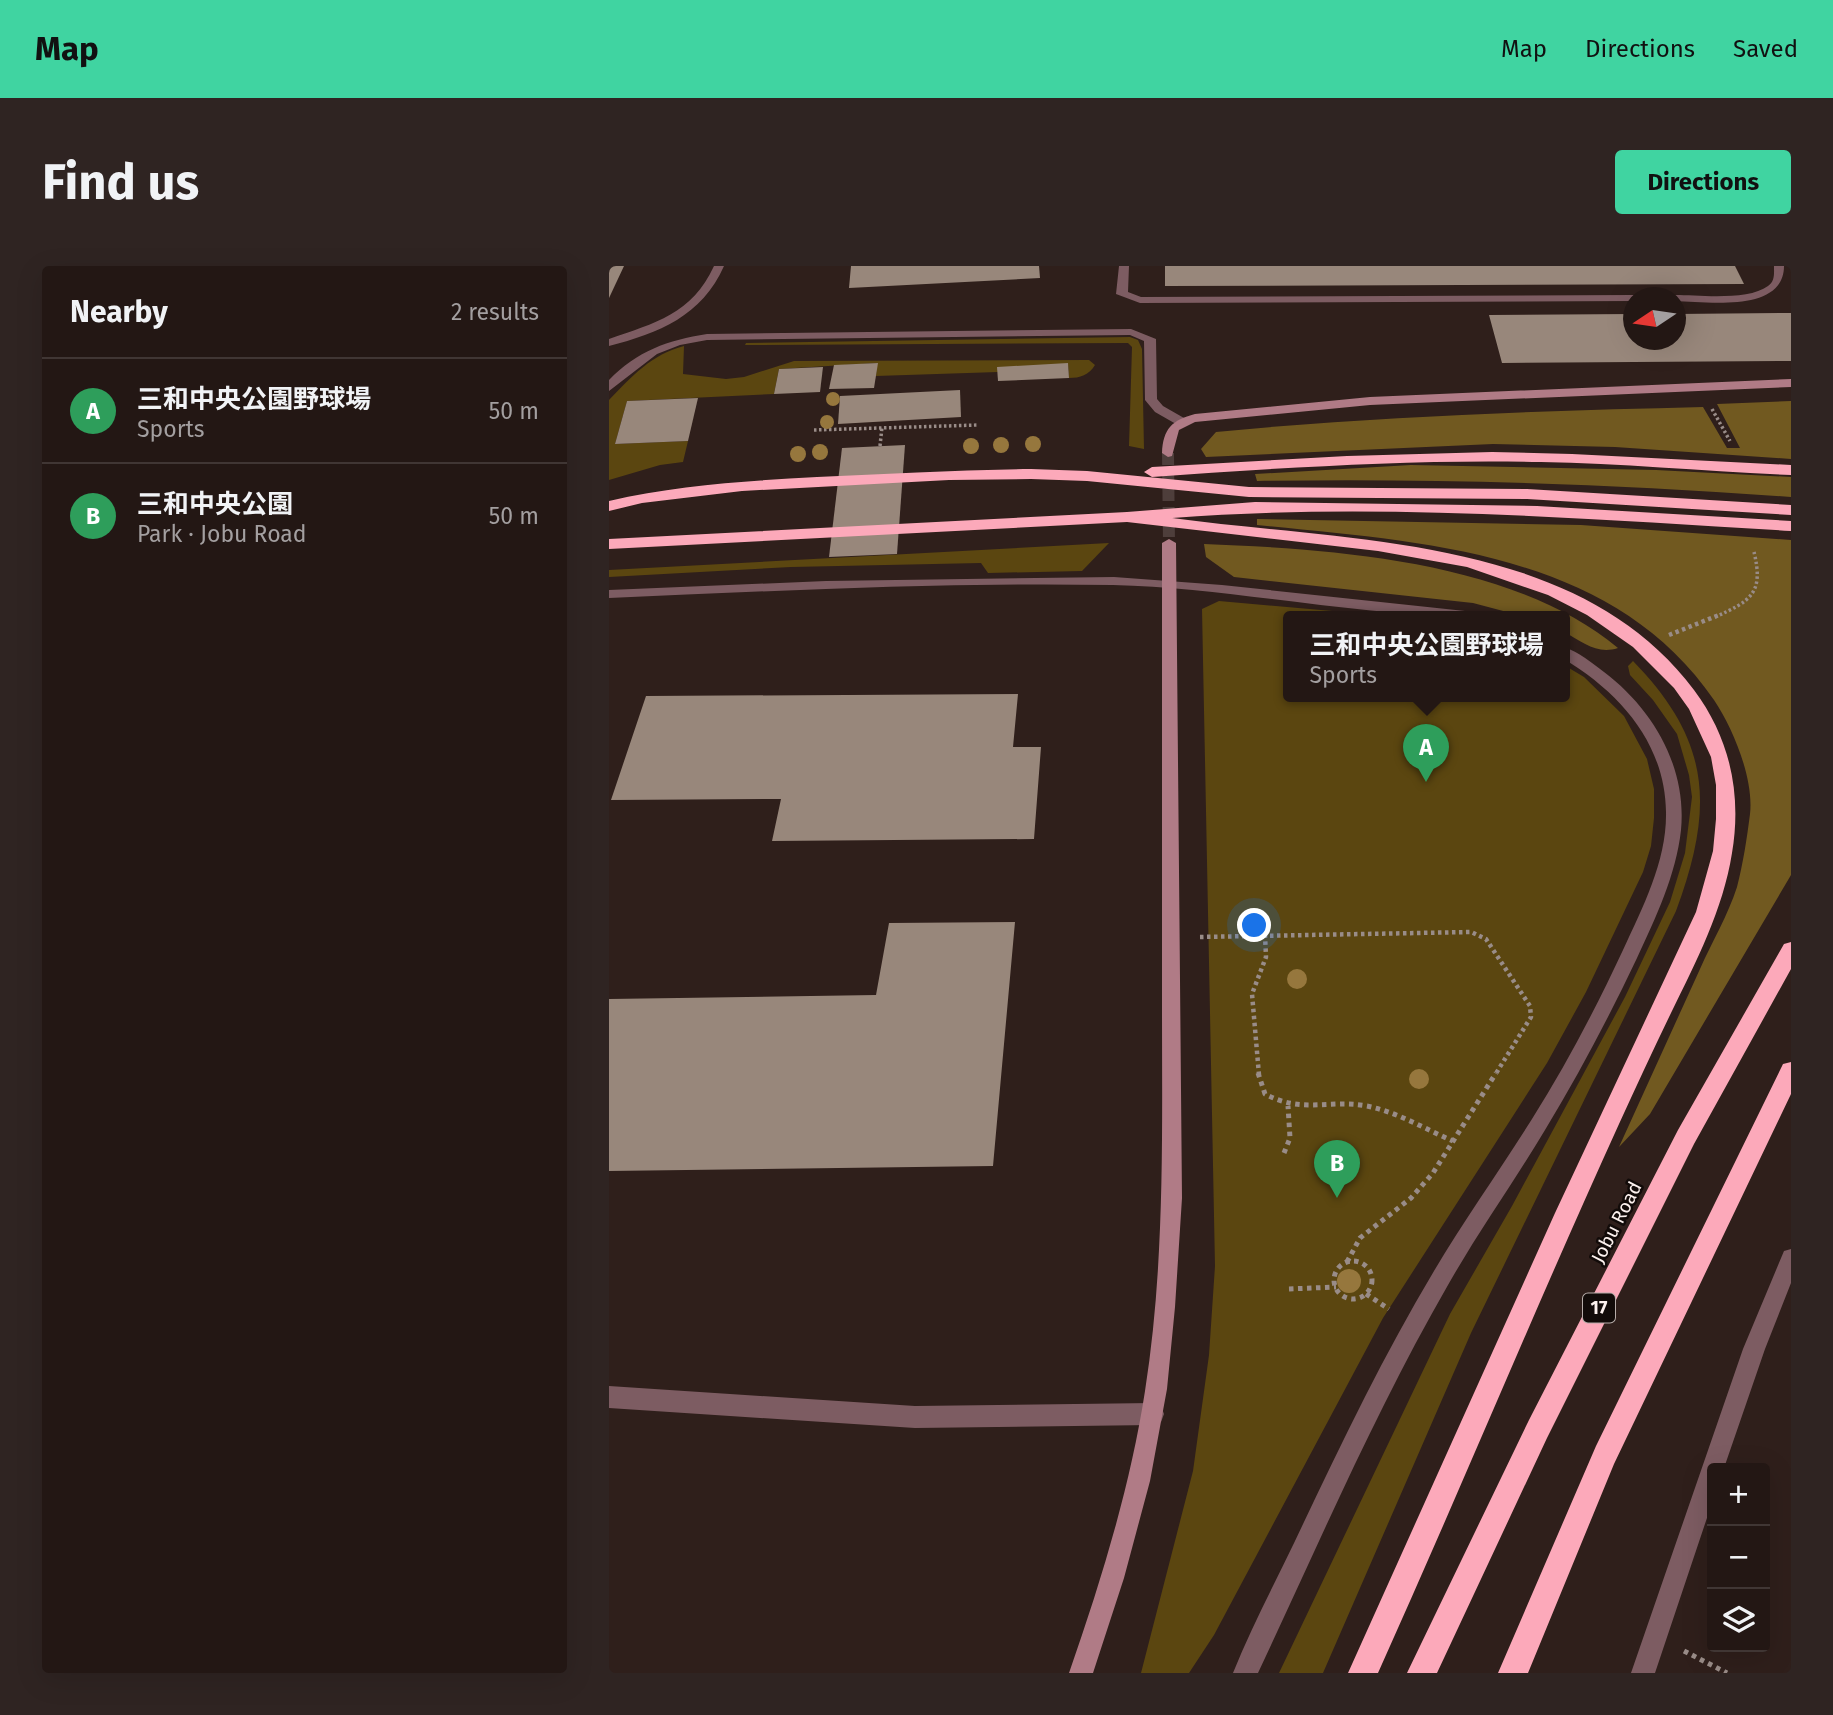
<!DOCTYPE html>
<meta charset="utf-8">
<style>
body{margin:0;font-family:"Fira Sans","Noto Sans JP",sans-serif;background:#2f2422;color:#f1f3f6}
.controls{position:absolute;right:21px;bottom:21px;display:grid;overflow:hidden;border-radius:7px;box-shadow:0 7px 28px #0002}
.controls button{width:63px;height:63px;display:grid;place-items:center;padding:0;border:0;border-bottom:2px solid #403634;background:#231714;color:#f1f3f6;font:35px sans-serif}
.compass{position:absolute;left:1014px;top:21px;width:63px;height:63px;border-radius:50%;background:#231714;box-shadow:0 7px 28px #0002;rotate:257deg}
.you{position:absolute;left:646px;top:660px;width:24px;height:24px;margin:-18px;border:5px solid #fff;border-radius:50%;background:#1a73e8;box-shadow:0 0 0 10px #1a73e833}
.badge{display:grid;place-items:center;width:46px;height:46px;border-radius:50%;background:#40d4a1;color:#fff;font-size:23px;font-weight:700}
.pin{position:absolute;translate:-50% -58px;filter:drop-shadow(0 2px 4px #0008)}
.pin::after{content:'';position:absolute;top:37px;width:24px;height:21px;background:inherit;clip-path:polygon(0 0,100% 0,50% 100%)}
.popup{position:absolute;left:674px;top:345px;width:287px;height:91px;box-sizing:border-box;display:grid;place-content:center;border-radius:7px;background:#231714;filter:drop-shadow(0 2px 5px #0005);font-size:23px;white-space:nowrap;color:#a39fa0}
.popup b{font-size:26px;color:#f1f3f6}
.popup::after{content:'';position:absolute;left:50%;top:100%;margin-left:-14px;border:14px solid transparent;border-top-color:#231714}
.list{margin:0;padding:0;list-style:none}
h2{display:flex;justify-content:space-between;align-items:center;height:91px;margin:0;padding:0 28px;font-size:30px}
h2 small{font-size:23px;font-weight:400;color:#a39fa0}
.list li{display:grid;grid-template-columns:46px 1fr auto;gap:21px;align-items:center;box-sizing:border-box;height:105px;padding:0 28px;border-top:2px solid #403634}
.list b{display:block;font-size:26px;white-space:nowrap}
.list p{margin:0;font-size:23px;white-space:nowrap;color:#a39fa0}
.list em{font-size:23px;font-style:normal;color:#a39fa0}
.icon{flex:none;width:38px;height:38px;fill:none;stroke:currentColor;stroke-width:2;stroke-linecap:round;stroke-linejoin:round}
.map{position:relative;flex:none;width:1182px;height:1407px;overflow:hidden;border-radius:7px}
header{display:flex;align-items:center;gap:42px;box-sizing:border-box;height:98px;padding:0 35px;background:#40d4a1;color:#111}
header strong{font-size:33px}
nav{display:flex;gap:38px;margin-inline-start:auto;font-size:24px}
.intro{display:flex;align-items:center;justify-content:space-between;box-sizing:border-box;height:168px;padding:0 42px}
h1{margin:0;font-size:49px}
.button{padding:18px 32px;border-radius:7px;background:#40d4a1;color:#111;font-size:24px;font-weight:700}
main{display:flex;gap:42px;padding:0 42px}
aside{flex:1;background:#231714;border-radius:7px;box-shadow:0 7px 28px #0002}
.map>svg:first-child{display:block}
.green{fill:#5b4610}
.forest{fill:#715920}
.building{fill:#98877b}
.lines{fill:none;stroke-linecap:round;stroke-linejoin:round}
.secondary-tunnel{stroke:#4e3e3b;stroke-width:12;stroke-dasharray:12 6;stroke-linecap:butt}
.path-far2{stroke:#998c88;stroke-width:3.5;stroke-dasharray:2.5 2.5;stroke-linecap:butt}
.path-far1{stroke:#998c88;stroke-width:4.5;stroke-dasharray:3.5 3.5;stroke-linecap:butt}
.path{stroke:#998c88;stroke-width:5;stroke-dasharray:4.5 4.5;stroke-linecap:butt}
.lane{fill:#7d5c62;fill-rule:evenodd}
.street{fill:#7d5c62;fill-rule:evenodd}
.secondary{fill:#b07b86;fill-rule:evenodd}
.highway{fill:#fca9ba;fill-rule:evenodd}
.tree{fill:#96773d}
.labels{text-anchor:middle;stroke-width:5;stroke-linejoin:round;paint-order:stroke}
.shield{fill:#120b09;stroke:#b6aca9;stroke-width:2}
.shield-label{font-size:18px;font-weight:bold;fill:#fcf1ee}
.street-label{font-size:19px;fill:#fcf1ee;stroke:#120b09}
</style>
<header>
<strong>Map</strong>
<nav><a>Map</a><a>Directions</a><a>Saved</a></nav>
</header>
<div class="intro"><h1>Find us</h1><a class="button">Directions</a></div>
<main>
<aside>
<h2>Nearby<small>2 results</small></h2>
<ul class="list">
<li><span class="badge" style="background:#2e9e5b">A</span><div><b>三和中央公園野球場</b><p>Sports</p></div><em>50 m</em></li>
<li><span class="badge" style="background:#2e9e5b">B</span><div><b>三和中央公園</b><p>Park · Jobu Road</p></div><em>50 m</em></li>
</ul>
</aside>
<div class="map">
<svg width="1182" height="1407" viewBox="0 0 1182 1407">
<rect width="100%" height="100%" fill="#2f1f1b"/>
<!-- green -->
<g class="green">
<path d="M521 71 529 74 533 83 535 183 520 180 523 81 519 77 136 79 137 77Z"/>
<path d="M75 80 74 108 117 113 135 111 185 95 480 94 486 99C480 109 471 112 460 112L459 98 389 106 267 110 268 97 170 103 165 128 18 135 6 178 79 175 74 196 51 199 0 214V134C22 111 43 88 75 80Z"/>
<path d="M500 277 473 305 379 307 372 297 182 301 0 311V304Z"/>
<path d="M610 335 780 350H679V430H955V399L975 411 1015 450 1038 493 1045 523V552L1042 580 1034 606 977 726 938 797 774 1052 605 1369 580 1407H532L584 1205 600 1089 606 1000 593 343Z"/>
<path d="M1024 395C1103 476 1105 542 1067 645L862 1067 714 1407H670L841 1048 903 940 1016 731 1061 636 1076 587 1083 531 1080 509 1068 468 1044 434 1021 409 1019 400Z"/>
</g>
<!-- forest -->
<g class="forest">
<path d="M1182 135V193L1006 181 884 178 597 191 592 183 607 166C769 150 931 145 1094 141L1118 182H1131L1108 138Z"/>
<path d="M802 199 1047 204 1182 211V231C1004 218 827 212 648 215L646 208Z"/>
<path d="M648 253 972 259 1182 274V609L1041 848 1010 881C1037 822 1064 762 1091 703 1103 676 1119 649 1128 621 1134 598 1138 572 1141 548 1145 513 1124 462 1105 434 1002 284 812 276 648 259Z"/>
<path d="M595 278C726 283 905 295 1009 382 988 389 974 376 955 366V350H913L864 337 625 311 597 291Z"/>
</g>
<!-- building -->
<g class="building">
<path d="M0 0H15L0 32Z"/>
<path d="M242 0H430L431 12 240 22Z"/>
<path d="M556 0H1126L1135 18 556 20Z"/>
<path d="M1182 47V95L893 97 880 49 1024 48V74H1066V48Z"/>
<path d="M269 97 265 122 220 123 225 99Z"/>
<path d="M459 97 460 112 389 115 388 101Z"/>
<path d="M214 101 211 126 165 128 170 103Z"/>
<path d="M351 124 352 151 229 158 231 130Z"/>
<path d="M89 132 79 175 6 178 18 135Z"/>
<path d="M296 179 288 288 220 291 233 182Z"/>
<path d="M409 428 404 481H432L425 573 163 575 172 533 2 534 37 430Z"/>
<path d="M406 656 384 900 0 905V733L267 729 280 657Z"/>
</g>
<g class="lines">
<!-- secondary-tunnel -->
<path class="secondary-tunnel" d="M559 187 560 277"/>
<!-- path-far2 -->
<g class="path-far2">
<path d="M1103 143 1121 175"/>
<path d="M205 164 369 159"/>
<path d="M271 180 273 161"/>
<path d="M1106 351C1142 335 1155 327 1145 286"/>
</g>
<!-- path-far1 -->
<g class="path-far1">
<path d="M1060 369 1110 349"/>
<path d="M591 671 862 666 877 673 921 740 922 751 886 809"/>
<path d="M650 809 643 728 657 691 656 669"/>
</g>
<!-- path -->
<g class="path">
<path d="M649 807 656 828C693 848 720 833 758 840 788 846 816 863 844 875"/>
<path d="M675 887 681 872 679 840"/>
<circle cx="744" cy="1014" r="19"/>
<path d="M738 996 751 972 802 932 824 907 887 807"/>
<path d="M680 1023 727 1021"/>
<path d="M757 1028 780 1043"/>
<path d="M1075 1385 1118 1407"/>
</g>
<!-- lane -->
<g class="lane">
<path d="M105 0H115C93 50 50 67 0 80V73C46 57 83 48 105 0Z"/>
<path d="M510 0H520L519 26 532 31 1024 29 1029 32H1024V35L531 37 507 28Z"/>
<path d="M1165 0H1175C1175 47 1099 36 1066 35V32H1061L1066 29C1090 29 1139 35 1159 20 1166 15 1165 8 1165 0Z"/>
<path d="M0 1120 306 1140 544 1137 552 1140 555 1148 552 1156 544 1159 306 1162 0 1142Z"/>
</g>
<!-- street -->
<g class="street">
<path d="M522 63 547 73 548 133 554 140 575 152V158H567L546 146 536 134 535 75 521 69 98 74 71 79 48 88 0 125V114C28 85 59 74 98 68Z"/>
<path d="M505 311 613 319 856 345 863 350C743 350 624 322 504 319 336 316 167 325 0 332V324L217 315Z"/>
<path d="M955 381C970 386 983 397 995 406 1044 443 1078 501 1072 564 1067 609 1047 651 1028 692 1000 751 970 808 936 864 905 916 869 966 839 1019 767 1144 710 1277 649 1407H624C642 1362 665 1319 686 1275 729 1184 773 1092 825 1005 856 953 891 904 923 853 957 799 987 742 1014 684 1034 641 1058 594 1057 546 1056 477 1011 427 955 393Z"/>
<path d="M1182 983V1017L1156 1083 1115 1202H1103V1237L1046 1407H1022L1134 1083 1175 985Z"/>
</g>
<!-- secondary -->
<g class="secondary">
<path d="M1182 113V121L761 139 586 156 570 164 563 190 559 191 553 187C554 163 563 154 586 148L761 131Z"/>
<path d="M560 273 567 277 573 932 566 1041 558 1123 541 1215 515 1312 484 1407H460C492 1315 521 1222 536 1125 556 998 553 869 553 742 553 587 553 432 553 277Z"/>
</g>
<!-- highway -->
<g class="highway">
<path d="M883 186 963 188 1182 199V209C1099 206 1015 197 932 196 802 193 672 202 543 211L535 206 543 201 738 190Z"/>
<path d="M422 203 478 205 640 221 918 223 1182 239V249L918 233 640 231 478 215 422 213 340 214 133 225 33 237 0 245V235C68 219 138 215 208 211 279 208 350 204 422 203Z"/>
<path d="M646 236 928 240 1182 255V265C977 253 769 236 563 252 737 276 969 268 1085 424 1121 472 1133 528 1123 587 1114 644 1087 696 1062 747 1044 784 1027 821 1010 858 927 1040 851 1225 769 1407H739L946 947 1087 646 1104 585 1107 553V519L1102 491 1080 443 1065 422 1024 381 978 349 939 329 858 301 769 285 518 256 0 283V273L518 246Z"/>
<path d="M1182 676V703L1085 878 938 1172 828 1407H798L920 1154 1069 864 1175 678Z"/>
<path d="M1182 796V828L1005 1198 919 1407H889L987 1180 1174 798Z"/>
</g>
</g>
<!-- trees -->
<g class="tree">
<circle cx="224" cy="133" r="7"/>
<circle cx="218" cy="156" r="7"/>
<circle cx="424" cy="178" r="8"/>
<circle cx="392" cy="179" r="8"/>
<circle cx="362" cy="180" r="8"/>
<circle cx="211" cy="186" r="8"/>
<circle cx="189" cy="188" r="8"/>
<circle cx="688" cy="713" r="10"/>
<circle cx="810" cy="813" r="10"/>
<circle cx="740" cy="1015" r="12"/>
</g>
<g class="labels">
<!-- shield labels -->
<rect class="shield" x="974" y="1027.5" width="32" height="29" rx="5"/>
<g class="shield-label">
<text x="990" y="1048">17</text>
</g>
<!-- street labels -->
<g class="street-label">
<text transform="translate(1007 956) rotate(-63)" y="7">Jobu Road</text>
</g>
</g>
</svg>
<div class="controls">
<button>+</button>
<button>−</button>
<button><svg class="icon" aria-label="layers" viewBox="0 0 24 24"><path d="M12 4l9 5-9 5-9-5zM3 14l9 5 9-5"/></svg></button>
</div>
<svg class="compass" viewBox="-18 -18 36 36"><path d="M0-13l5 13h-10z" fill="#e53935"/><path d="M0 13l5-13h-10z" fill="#a39fa0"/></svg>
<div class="you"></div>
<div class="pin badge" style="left:817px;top:516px;background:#2e9e5b">A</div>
<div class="popup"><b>三和中央公園野球場</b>Sports</div>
<div class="pin badge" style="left:728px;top:932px;background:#2e9e5b">B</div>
</div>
</main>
